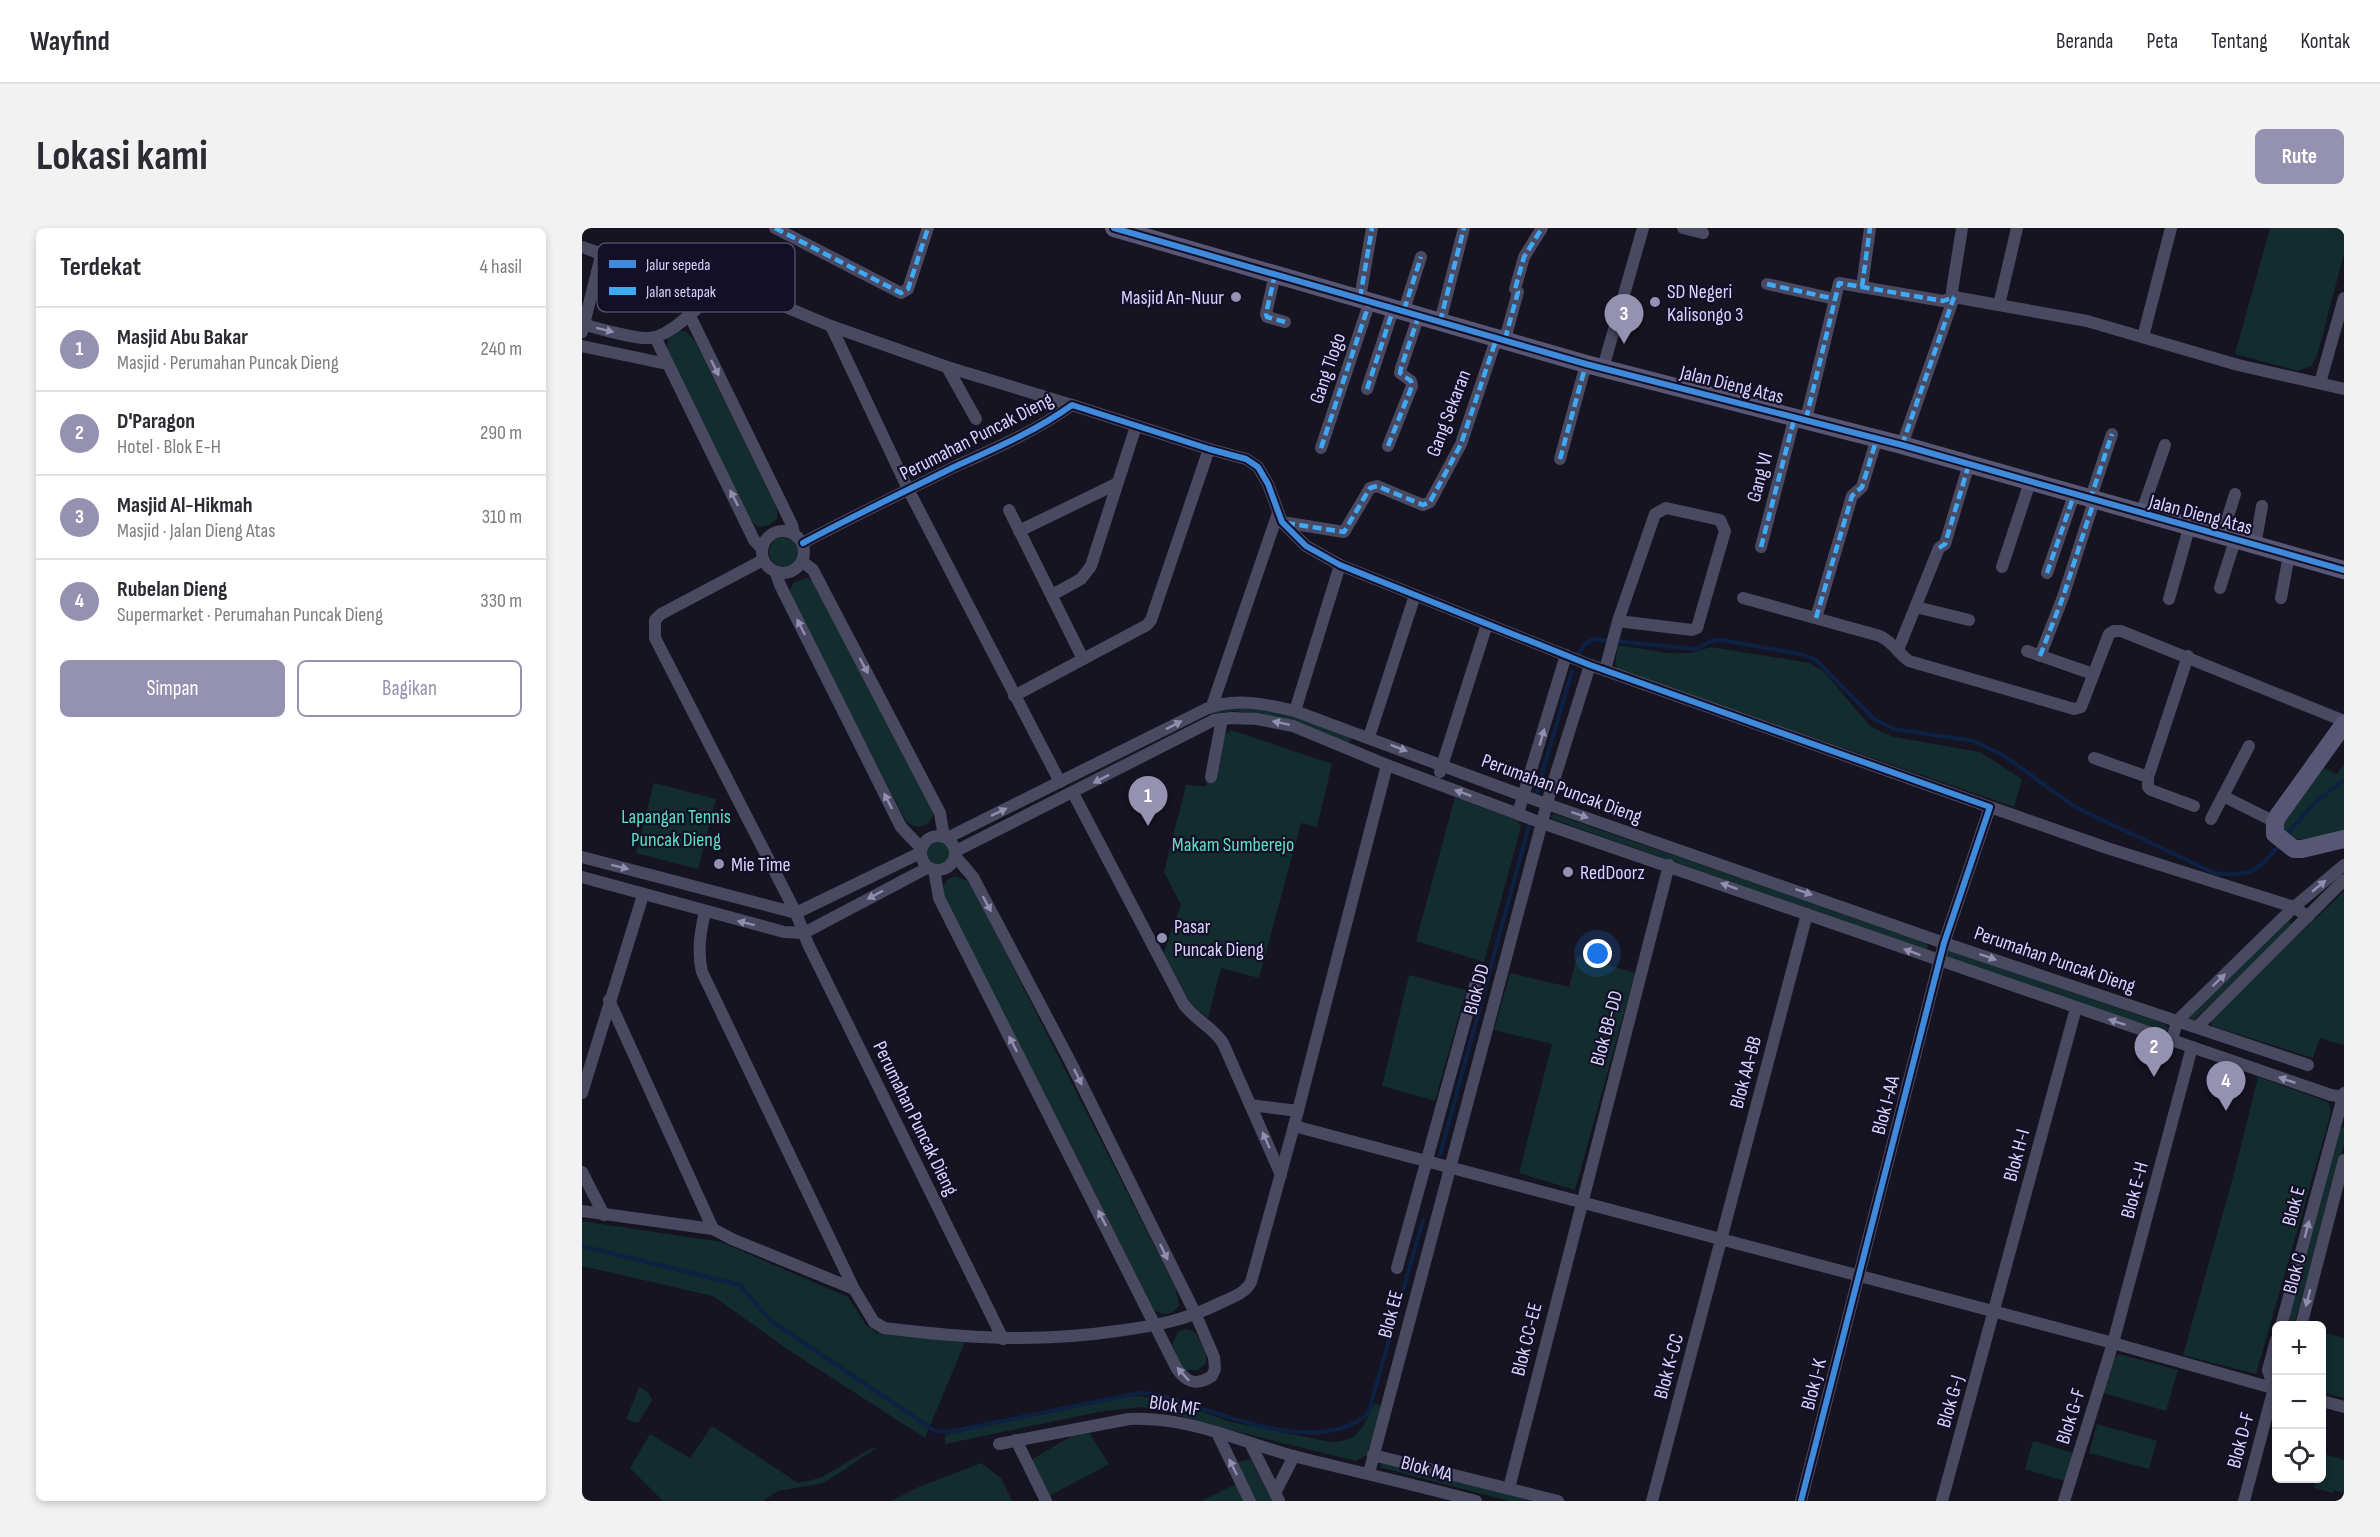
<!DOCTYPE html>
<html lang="id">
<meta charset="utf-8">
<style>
body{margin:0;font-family:"Sofia Sans Condensed",sans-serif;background:#f2f2f3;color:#2b2b33}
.controls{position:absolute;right:18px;bottom:18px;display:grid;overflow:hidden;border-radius:9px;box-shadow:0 3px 9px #0003}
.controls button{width:54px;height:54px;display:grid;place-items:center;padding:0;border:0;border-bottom:2px solid #e1e1e2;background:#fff;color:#2b2b33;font:30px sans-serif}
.you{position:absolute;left:1016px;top:726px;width:21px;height:21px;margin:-15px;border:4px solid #fff;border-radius:50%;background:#1a73e8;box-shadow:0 0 0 9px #1a73e833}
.badge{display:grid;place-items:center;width:39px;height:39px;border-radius:50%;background:#9591b1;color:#fff;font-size:20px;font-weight:700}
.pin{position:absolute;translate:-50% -50px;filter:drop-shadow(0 2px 3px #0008)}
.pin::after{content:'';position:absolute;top:32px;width:21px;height:18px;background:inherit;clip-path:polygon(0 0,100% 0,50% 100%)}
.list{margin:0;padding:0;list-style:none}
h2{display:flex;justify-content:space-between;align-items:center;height:78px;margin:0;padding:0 24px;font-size:26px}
h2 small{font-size:20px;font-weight:400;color:#7c7c81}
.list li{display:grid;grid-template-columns:39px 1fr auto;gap:18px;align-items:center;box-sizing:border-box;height:84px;padding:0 24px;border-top:2px solid #e1e1e2}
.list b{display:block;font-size:22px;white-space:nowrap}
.list p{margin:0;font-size:20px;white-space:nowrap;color:#7c7c81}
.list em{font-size:20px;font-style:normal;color:#7c7c81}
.actions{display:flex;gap:12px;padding:18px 24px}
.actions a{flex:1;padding:14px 0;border:2px solid #9591b1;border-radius:9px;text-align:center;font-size:21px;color:#9591b1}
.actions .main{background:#9591b1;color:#fff}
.icon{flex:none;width:33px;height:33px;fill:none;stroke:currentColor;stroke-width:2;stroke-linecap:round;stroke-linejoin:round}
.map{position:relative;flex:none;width:1762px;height:1273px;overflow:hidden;border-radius:9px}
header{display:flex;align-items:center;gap:36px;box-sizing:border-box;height:84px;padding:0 30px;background:#fff;border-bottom:2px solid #e1e1e2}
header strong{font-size:28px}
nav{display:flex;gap:33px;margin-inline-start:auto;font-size:21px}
.intro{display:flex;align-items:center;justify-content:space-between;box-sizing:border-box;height:144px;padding:0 36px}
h1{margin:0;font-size:42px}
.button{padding:15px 27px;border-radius:9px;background:#9591b1;color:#fff;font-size:21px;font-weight:700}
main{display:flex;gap:36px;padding:0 36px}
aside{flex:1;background:#fff;border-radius:9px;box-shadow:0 3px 9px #0003}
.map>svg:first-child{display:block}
.green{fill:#132c2d}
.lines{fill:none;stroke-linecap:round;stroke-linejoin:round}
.stream{stroke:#0d2144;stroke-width:4}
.street{stroke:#4a4962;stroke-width:12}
.secondary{stroke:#575674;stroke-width:18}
.quiet{stroke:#3fa9f5;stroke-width:4.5;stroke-dasharray:9 4.5;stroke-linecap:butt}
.cycleway-casing{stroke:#130f26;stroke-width:10}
.cycleway{stroke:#408adc;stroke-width:6}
.oneway{fill:#928eb0}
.poi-dot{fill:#9591b1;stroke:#130f26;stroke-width:2}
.labels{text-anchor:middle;stroke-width:4.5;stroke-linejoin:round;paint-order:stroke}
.poi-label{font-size:20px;fill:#d9d4ff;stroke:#130f26;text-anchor:start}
.street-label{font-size:20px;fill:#d9d4ff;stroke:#130f26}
.park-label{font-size:20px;fill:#5fe0c0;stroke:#130f26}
.key{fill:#130f26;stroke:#4e4a67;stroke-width:1.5}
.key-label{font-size:16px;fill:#d9d4ff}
</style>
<header>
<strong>Wayfind</strong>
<nav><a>Beranda</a><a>Peta</a><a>Tentang</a><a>Kontak</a></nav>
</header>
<div class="intro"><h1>Lokasi kami</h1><a class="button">Rute</a></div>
<main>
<aside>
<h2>Terdekat<small>4 hasil</small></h2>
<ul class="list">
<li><span class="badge">1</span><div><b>Masjid Abu Bakar</b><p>Masjid · Perumahan Puncak Dieng</p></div><em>240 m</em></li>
<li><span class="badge">2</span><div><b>D'Paragon</b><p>Hotel · Blok E-H</p></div><em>290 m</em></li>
<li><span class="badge">3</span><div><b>Masjid Al-Hikmah</b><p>Masjid · Jalan Dieng Atas</p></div><em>310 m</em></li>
<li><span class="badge">4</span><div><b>Rubelan Dieng</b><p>Supermarket · Perumahan Puncak Dieng</p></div><em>330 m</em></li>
</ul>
<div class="actions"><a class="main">Simpan</a><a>Bagikan</a></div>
</aside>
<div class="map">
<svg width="1762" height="1273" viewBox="0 0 1762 1273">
<rect width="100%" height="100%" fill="#161421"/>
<!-- green -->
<g class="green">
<path d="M1688 0H1762V26L1735 128 1729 138 1716 143 1653 126Z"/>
<path d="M96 103H103L113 113 195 280V291L187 297 176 299 169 293 85 121 86 110Z"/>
<circle cx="202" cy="324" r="15"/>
<path d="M224 350 230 352 352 584C349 598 336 604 324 593L209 371 207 365 211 355Z"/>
<path d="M1036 417 1086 425H1108L1129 419 1228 435 1243 445 1289 499 1312 509 1398 524 1440 551 1432 579 1037 442 1033 437Z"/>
<path d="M650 478 705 486 769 510 768 513 766 514 668 485 652 483 630 486V484Z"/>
<path d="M649 502 750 536 735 599 719 595 677 750 639 740 626 790 610 777 581 726 599 677 582 644 604 557 624 558 632 515Z"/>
<path d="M1762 536V606C1734 613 1720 621 1698 598L1703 586 1742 540 1755 546Z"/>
<path d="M72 555 134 571 116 641 54 625Z"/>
<path d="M873 569 936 593 939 599 902 734 834 713Z"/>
<path d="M972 586 1343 714 1347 719 1344 721H1341L970 591 969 588Z"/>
<circle cx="356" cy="624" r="13"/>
<path d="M373 648 388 654 594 1061 597 1078C590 1088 582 1088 572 1082L361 666C360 657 364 651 373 648Z"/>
<path d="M1762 663V817L1738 810 1731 830 1630 798 1628 792Z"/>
<path d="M1706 693 1709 695V698L1610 794 1606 795V790Z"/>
<path d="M1369 723 1583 796 1587 801 1584 804 1364 729 1365 724Z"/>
<path d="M995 728 1053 745 993 962 937 945 970 816 912 802 928 745 987 759Z"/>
<path d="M827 747 884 762 853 873 800 858Z"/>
<path d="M1676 849 1746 874 1749 885 1674 1146 1601 1127 1653 942Z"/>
<path d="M1762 899V916L1712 1097 1704 1098 1758 900Z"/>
<path d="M0 993 139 1014 266 1069 284 1097 295 1105 383 1114 343 1210 205 1121 131 1068 0 1038Z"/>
<path d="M604 1101 613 1104 624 1123V1135L616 1142H604L599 1137 590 1116 596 1104Z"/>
<path d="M1740 1104 1762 1110V1170L1740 1164Z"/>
<path d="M1537 1126 1596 1142 1584 1183 1521 1165 1532 1130Z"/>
<path d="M57 1159 66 1164 70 1172 56 1195 46 1192 45 1189Z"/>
<path d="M557 1168 591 1173 649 1194 749 1214C779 1213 779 1200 793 1175L799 1178 785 1227 774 1233 628 1197 582 1183 559 1179 516 1184 363 1216V1207L542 1169Z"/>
<path d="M1515 1196 1575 1213 1567 1241 1507 1225Z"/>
<path d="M130 1198 216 1255 238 1250 288 1221 296 1219 242 1255 196 1263 181 1273H81L48 1240 68 1206 108 1230Z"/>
<path d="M506 1203 527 1236 467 1268 449 1235 452 1230 495 1205Z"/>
<path d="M1451 1213 1492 1225 1482 1253 1443 1241Z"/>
<path d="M1740 1225 1762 1232V1265L1752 1262 1751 1265 1732 1260 1734 1251 1740 1250Z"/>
<path d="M666 1231 669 1232 690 1273H675L656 1236 657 1234Z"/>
<path d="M800 1234 952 1273H927L801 1240 798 1239Z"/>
<path d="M399 1235 419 1250 430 1273H309L339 1258Z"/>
<path d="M654 1256 662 1273H619Z"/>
</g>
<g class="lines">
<!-- stream -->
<g class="stream">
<path d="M996 426 1002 417 1011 411 1114 421 1129 413 1139 412 1219 426 1234 432 1292 491 1312 501 1392 513 1421 527 1493 579 1632 645C1670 650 1675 643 1698 616"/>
<path d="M954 567 990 443"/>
<path d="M1704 608C1723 585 1737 568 1762 553"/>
<path d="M858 927 947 597"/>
<path d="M0 1018 158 1057 189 1093 353 1203 367 1204 556 1165C577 1165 594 1172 614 1179 663 1194 741 1224 786 1186L841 992"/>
</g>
<!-- street -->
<g class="street">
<path d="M193 0 319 65 326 61 346 0"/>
<path d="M1101 0 1121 5"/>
<path d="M0 19 17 25 18 32 0 104"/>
<path d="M693 46 684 86 685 89 703 94"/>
<path d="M1185 56 1253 71"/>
<path d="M1280 59 1288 0"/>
<path d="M778 70 790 0"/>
<path d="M1417 77 1435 0"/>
<path d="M822 82 839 29"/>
<path d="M108 88 210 297 212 306"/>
<path d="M858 94 882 0"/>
<path d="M0 96C16 100 59 114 74 109 109 96 122 59 163 62L249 98 365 139 490 177"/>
<path d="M249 98 326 261 478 554"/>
<path d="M73 109 172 312 180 321"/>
<path d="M1561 109 1589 0"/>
<path d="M923 111 936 64 933 61 942 29 960 0"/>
<path d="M0 118 85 136"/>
<path d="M365 139 394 191"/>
<path d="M1021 140 1061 0"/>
<path d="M1738 155 1762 70"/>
<path d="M785 161 812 79"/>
<path d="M1224 191 1257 55 1361 73 1372 69 1505 93 1656 137 1762 161"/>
<path d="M1320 217 1372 69 1370 63 1380 0"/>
<path d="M806 218 830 158 829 153 818 145 819 140 837 87"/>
<path d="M739 220 788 73"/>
<path d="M978 231 1004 136"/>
<path d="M1508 272 1530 206"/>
<path d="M427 282 501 431"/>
<path d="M1559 286 1583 217"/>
<path d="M700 294 762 304 788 260 795 258 841 277 848 274 879 216 915 109"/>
<circle cx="201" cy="324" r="21"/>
<path d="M437 303 534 256"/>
<path d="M1640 308 1653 266"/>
<path d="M221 315C271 288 322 264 372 239 412 221 454 203 490 177L627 221 664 231 676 239 686 256 700 294 724 318 758 337 1008 437 1408 579 1362 715 1219 1273"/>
<path d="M1673 318 1680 278"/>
<path d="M1179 319 1213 188"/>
<path d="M181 332 79 386 73 392V410L214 685 226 716 421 1111"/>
<path d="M221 334 231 342 358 585 362 609"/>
<path d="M1420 339 1448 254"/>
<path d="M194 345 198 357 319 599 339 620"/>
<path d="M1465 345 1492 267"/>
<path d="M1638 360 1653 312"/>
<path d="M470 367 499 351 509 338 554 198"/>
<path d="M1161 370 1298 408C1313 416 1315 424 1327 433L1492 481 1499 479 1527 406 1532 403H1539L1762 493"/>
<path d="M1699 370 1707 327"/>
<path d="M1587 371 1607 300"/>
<path d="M1334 379 1387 392"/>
<path d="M1234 390 1270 268 1280 259 1295 210"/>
<path d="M1316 422 1357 320 1363 316 1387 236"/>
<path d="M1445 423 1511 446"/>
<path d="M1458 428 1481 369 1512 273"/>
<path d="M1023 442 1036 393 1073 286 1084 280 1138 292 1143 303 1115 400 1110 402 1036 393"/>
<path d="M432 468 565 397 569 392 627 221"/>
<path d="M630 478 696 285"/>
<path d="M713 483 758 337"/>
<path d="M787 509 833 367"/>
<path d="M1667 518 1641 568 1693 594"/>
<path d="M1512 530 1566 549 1606 428"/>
<path d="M858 544 905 396"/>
<path d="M629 549 640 491"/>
<path d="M1566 549V559L1569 562 1612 578"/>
<path d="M491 565 601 775C611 791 630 798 641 815L699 947"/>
<path d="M1408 579 1525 620 1712 679 1726 689"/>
<path d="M936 585 984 427"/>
<path d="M1629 591 1641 568"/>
<circle cx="356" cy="625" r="17"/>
<path d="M365 610 624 481C653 469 683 476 713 483L942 568 1362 715 1726 837"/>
<path d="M374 623 632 492 649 490 675 491 711 498 805 537 960 595 1749 867 1762 869"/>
<path d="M0 629 214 685 338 625"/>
<path d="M352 642 357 670 595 1141C605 1155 615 1158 630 1148L633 1141 632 1129 614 1087 489 835 391 649 373 628"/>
<path d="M0 649 202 704 222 705 345 640"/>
<path d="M123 684C118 704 115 724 120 744L272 1061"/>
<path d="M27 772 131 1001"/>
<path d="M1615 799 1762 652"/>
<path d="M1590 812 1595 793 1712 679 1762 637"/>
<path d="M0 865 61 667"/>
<path d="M668 877 716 883"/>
<path d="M712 898 1531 1115 1694 1161"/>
<path d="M0 944 22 987"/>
<path d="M0 983 131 1001 150 1011 272 1061 292 1094 302 1100C383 1110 453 1115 535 1103 572 1098 601 1093 636 1076 648 1070 663 1066 669 1054L712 898 805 537"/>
<path d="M815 1040 897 743"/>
<path d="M1699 1098 1762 865"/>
<path d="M1719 1098 1762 932"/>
<path d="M1692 1160 1686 1142 1694 1112"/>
<path d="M1740 1173 1762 1179"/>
<path d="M635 1205 668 1273"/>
<path d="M434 1212 464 1273"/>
<path d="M668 1215 697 1273"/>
<path d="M417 1216 547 1191C604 1188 657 1213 711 1228 772 1243 833 1257 894 1273"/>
<path d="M791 1227 976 1273"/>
<path d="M787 1245 967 568 1008 437"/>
<path d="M927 1260 1087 637"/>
<path d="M693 1265 712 1228"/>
<path d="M1070 1273 1225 686"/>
<path d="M1360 1273 1494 780"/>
<path d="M1482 1273 1531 1115 1610 819"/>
<path d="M1662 1273 1692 1160"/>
</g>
<!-- secondary -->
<g class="secondary">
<path d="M532 0 1004 136 1320 217 1762 342"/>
<path d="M1762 496 1696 588 1693 594V606L1712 621H1720L1762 611"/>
</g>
<!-- quiet -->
<g class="quiet">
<path d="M193 0 319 65 326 61 346 0"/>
<path d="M693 46 684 86 685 89 703 94"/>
<path d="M1185 56 1253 71"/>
<path d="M1280 59 1288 0"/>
<path d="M778 70 790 0"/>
<path d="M822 82 839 29"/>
<path d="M858 94 882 0"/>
<path d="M923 111 936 64 933 61 942 29 960 0"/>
<path d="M785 161 812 79"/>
<path d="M1224 191 1257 55 1361 73 1372 69"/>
<path d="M1320 217 1372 69"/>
<path d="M806 218 830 158 829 153 818 145 819 140 837 87"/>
<path d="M739 220 788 73"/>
<path d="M978 231 1004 136"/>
<path d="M1508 272 1530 206"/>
<path d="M704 295 762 304 788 260 795 258 841 277 848 274 879 216 915 109"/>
<path d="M1179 319 1213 188"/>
<path d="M1357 320 1363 316 1387 236"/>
<path d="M1465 345 1492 267"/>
<path d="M1234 390 1270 268 1280 259 1295 210"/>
<path d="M1458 428 1481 369 1512 273"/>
</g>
<defs>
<g id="cycleway">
<path d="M532 0 1004 136 1320 217 1762 342"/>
<path d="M221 315C271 288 322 264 372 239 412 221 454 203 490 177L627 221 664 231 676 239 686 256 700 294 724 318 758 337 1008 437 1408 579 1362 715 1219 1273"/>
</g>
</defs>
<!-- cycleway casing -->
<use href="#cycleway" class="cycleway-casing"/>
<!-- cycleway -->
<use href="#cycleway" class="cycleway"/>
</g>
<!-- one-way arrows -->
<defs><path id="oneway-solid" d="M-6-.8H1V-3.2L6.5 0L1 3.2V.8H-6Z" transform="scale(1.5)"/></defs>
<g class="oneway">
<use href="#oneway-solid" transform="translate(23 102) rotate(14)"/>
<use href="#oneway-solid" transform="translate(133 140) rotate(64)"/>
<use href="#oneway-solid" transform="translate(152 270) rotate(-117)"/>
<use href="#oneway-solid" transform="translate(219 399) rotate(-117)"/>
<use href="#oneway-solid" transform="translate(282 438) rotate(62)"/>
<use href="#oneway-solid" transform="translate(699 495) rotate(-168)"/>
<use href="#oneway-solid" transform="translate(592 497) rotate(-27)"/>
<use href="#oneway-solid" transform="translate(960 509) rotate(-74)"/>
<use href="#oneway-solid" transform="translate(817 520) rotate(21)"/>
<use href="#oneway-solid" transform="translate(519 551) rotate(153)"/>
<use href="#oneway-solid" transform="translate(881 565) rotate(-160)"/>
<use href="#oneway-solid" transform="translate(306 573) rotate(-117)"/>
<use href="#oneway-solid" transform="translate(417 584) rotate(-26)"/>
<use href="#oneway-solid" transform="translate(998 587) rotate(19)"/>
<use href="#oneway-solid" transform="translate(38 639) rotate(14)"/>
<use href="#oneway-solid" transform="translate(1147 658) rotate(-160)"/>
<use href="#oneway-solid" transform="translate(1737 658) rotate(-40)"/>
<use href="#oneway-solid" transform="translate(1222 664) rotate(19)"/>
<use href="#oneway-solid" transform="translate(293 667) rotate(152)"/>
<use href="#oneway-solid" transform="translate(405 676) rotate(62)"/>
<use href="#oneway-solid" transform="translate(164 695) rotate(-166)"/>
<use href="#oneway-solid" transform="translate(1330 724) rotate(-160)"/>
<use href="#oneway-solid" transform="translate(1406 729) rotate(19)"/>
<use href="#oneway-solid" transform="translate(1637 752) rotate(-44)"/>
<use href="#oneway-solid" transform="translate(1535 794) rotate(-162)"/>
<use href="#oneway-solid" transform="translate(431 816) rotate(-117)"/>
<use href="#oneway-solid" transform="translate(496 849) rotate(64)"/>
<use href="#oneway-solid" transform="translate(1705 852) rotate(-161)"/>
<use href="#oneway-solid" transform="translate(684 912) rotate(-114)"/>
<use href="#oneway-solid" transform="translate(520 990) rotate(-117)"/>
<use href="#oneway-solid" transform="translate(1725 1001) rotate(-75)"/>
<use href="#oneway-solid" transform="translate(582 1024) rotate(64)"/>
<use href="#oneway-solid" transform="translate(1726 1070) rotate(105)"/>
<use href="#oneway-solid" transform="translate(601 1146) rotate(-132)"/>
<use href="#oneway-solid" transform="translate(651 1239) rotate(-116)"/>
</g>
<!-- markers -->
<g class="poi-dot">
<circle cx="654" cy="69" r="6"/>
<circle cx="1073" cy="74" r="6"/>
<circle cx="137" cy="636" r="6"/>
<circle cx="986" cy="644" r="6"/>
<circle cx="580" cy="710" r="6"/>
</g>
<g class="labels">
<!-- poi labels -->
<g class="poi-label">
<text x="1085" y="70">SD Negeri<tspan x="1085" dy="23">Kalisongo 3</tspan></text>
<text x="642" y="76" text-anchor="end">Masjid An-Nuur</text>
<text x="149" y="643">Mie Time</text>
<text x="998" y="651">RedDoorz</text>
<text x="592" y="705">Pasar<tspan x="592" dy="23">Puncak Dieng</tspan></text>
</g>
<!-- street labels -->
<g class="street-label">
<text transform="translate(745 140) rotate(-71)" y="7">Gang Tlogo</text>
<text transform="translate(1150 156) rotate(14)" y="7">Jalan Dieng Atas</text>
<text transform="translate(866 185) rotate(-69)" y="7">Gang Sekaran</text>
<text transform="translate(394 208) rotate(-27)" y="7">Perumahan Puncak Dieng</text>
<text transform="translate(1177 249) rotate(-75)" y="7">Gang VI</text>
<text transform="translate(1619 286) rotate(15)" y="7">Jalan Dieng Atas</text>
<text transform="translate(980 560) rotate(20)" y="7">Perumahan Puncak Dieng</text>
<text transform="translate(1473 731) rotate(19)" y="7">Perumahan Puncak Dieng</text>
<text transform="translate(894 761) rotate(-75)" y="7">Blok DD</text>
<text transform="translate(1024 800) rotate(-75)" y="7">Blok BB-DD</text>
<text transform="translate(1163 844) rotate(-75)" y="7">Blok AA-BB</text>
<text transform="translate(1303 877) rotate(-75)" y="7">Blok I-AA</text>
<text transform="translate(334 890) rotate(64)" y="7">Perumahan Puncak Dieng</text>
<text transform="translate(1434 927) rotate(-75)" y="7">Blok H-I</text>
<text transform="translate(1552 962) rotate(-75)" y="7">Blok E-H</text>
<text transform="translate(1711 978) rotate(-75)" y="7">Blok E</text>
<text transform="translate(1712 1045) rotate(-75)" y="7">Blok C</text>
<text transform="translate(808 1086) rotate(-75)" y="7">Blok EE</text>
<text transform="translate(944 1111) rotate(-76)" y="7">Blok CC-EE</text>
<text transform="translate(1086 1138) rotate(-75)" y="7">Blok K-CC</text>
<text transform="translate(1231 1156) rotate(-76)" y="7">Blok J-K</text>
<text transform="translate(1368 1173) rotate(-74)" y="7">Blok G-J</text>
<text transform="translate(593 1177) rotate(9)" y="7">Blok MF</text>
<text transform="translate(1488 1188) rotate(-73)" y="7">Blok G-F</text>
<text transform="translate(1658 1212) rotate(-75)" y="7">Blok D-F</text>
<text transform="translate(845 1240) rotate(15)" y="7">Blok MA</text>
</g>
<!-- park labels -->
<g class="park-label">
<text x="94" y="595">Lapangan Tennis<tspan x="94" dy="23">Puncak Dieng</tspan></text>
<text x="651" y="623">Makam Sumberejo</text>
</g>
</g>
<!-- legend -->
<rect x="15" y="15" width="198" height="69" rx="9" class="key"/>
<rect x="27" y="32" width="27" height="8" fill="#408adc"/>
<rect x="27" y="59" width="27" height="8" fill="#3fa9f5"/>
<g class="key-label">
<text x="64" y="42">Jalur sepeda</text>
<text x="64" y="69">Jalan setapak</text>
</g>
</svg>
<div class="controls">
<button>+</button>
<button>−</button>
<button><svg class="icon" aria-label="locate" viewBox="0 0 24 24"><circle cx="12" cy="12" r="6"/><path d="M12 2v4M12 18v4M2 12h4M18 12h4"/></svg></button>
</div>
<div class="you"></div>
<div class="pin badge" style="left:566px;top:598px">1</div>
<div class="pin badge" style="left:1572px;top:849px">2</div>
<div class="pin badge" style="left:1042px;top:116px">3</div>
<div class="pin badge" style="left:1644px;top:883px">4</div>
</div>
</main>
